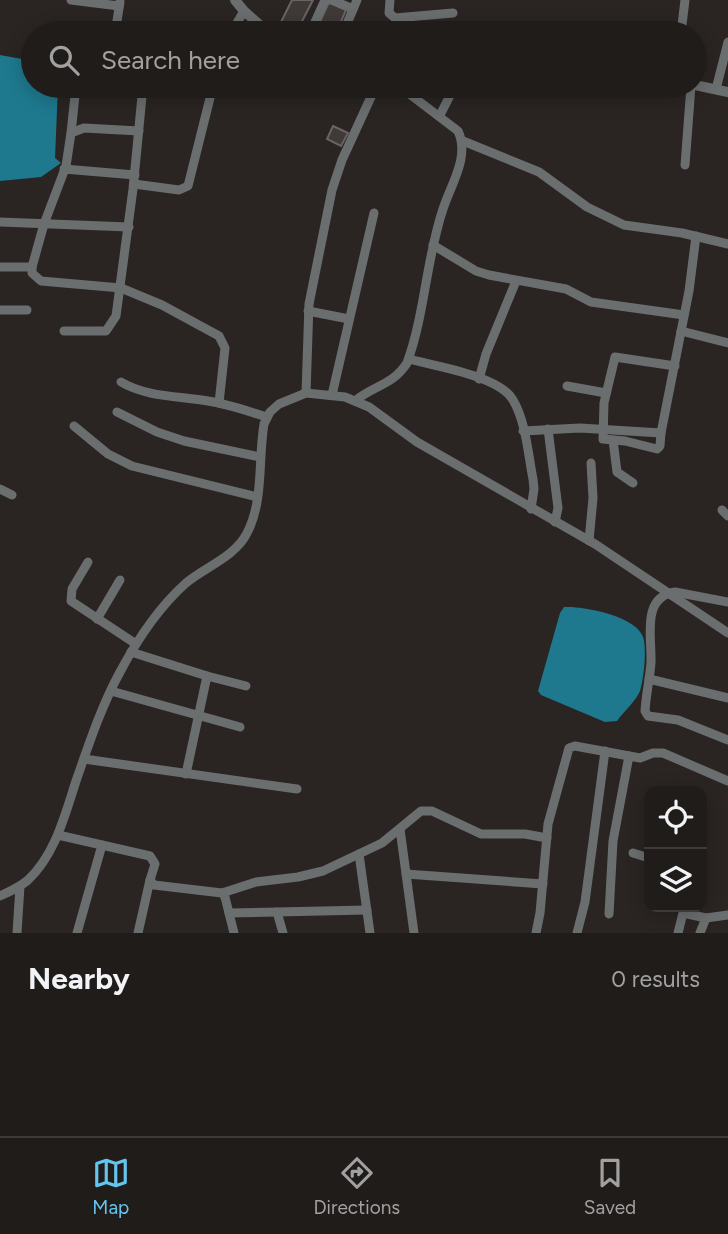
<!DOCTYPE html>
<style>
body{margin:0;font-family:Figtree,sans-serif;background:#282523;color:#f1f3f6}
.controls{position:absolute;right:21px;bottom:21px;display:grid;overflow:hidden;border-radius:14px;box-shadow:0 4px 18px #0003}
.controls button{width:63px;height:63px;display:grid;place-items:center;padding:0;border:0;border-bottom:2px solid #3d3a39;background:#201c1a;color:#f1f3f6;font:35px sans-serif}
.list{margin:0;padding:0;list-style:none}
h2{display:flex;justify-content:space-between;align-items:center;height:91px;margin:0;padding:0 28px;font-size:30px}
h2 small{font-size:23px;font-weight:400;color:#a2a1a2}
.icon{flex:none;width:38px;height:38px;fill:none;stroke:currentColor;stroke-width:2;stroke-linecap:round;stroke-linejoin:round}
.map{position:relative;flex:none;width:728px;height:933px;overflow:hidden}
.search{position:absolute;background:#201c1a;box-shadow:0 4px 18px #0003;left:21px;right:21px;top:21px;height:77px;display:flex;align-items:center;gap:18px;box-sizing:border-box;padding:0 24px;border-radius:38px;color:#a2a1a2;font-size:26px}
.sheet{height:203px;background:#201c1a}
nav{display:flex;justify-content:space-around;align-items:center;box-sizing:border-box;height:98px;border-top:2px solid #3d3a39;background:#201c1a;font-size:19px;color:#a2a1a2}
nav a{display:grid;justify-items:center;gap:4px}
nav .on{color:#64c5ee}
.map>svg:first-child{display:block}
.water{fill:#1e798f}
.building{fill:#3f3a38;stroke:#696361;stroke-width:2}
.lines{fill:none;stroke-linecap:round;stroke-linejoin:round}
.minor{stroke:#6b6e6f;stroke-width:9}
.tertiary{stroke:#6b6e6f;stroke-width:10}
</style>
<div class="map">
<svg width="728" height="933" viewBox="0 0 728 933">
<rect width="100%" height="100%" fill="#2a2523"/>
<!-- water -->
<g class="water">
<path d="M0 55 33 61V86H58L55 158 61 163 41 177 0 181Z"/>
<path d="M564 607C584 606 636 616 643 637 647 648 644 679 640 691 636 701 623 712 617 721L605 722 541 695 538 691 560 613Z"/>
</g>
<!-- building -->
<g class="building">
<path d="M292 0H313L296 33 279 26Z"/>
<path d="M329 2 346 10 336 33H315Z"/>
<path d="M333 126 348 133 341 146 327 139Z"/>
</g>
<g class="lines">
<!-- minor -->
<g class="minor">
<path d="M71 0 119 6"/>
<path d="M390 0 389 13 395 18 453 13"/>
<path d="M115 33 120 2"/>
<path d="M231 33 244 11"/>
<path d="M310 33 325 0H332L353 9"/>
<path d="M343 33 357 0"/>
<path d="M681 33 685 0"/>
<path d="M143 86 211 92"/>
<path d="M716 89 728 42"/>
<path d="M440 115 455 86"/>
<path d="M139 131 84 128 71 133 66 166 44 224 32 267V273L41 281 121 288 162 305 219 336 225 348 219 403"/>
<path d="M71 133 76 86"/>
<path d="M463 141 539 172 587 207 624 225 682 233 728 244"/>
<path d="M685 165 691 86"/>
<path d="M64 169 135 175"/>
<path d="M134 184 179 190 188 186 213 86"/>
<path d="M0 222 129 227"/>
<path d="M433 245 476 271 489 275 566 289 591 302 684 315"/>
<path d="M0 267H32"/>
<path d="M0 310H27"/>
<path d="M308 311 349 319"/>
<path d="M64 331H106L116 316 133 189 143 86"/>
<path d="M681 331 728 343"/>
<path d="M409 359C435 366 500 376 513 400 526 422 528 454 533 479L534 489 531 509"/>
<path d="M479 379 486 354 516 281"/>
<path d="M121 382C146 397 179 396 208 401 228 404 247 411 267 417"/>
<path d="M567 386 606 393"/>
<path d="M306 393 309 304 332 190 342 160 376 86"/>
<path d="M332 395 374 213"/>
<path d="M355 401C374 385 392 386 407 363 425 314 426 259 443 209 451 184 470 157 458 131L399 86"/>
<path d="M117 412 157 432 184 441 260 457"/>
<path d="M74 426 108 454 132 466 257 497"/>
<path d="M548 429 558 508 555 522"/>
<path d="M523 431 580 428 661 433 689 291 696 236"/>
<path d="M661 433 660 446 657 449 625 441 603 439 604 403 615 357 675 366"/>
<path d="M613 440 617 472 633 483"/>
<path d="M0 489 12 495"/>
<path d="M722 510 728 516"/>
<path d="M589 541 593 498 591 463"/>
<path d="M88 562 72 589 71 601 136 644"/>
<path d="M728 602 675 592C641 597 652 638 651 662 650 678 646 694 645 711L648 716 678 720 728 740"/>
<path d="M97 619 120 580"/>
<path d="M131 652 207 676 186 774"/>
<path d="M207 676 246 686"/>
<path d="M649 679 728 698"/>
<path d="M111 691 240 727"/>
<path d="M84 759 297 789"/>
<path d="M400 829 414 933"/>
<path d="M58 835 150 856 155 864 150 880 154 885 222 893 225 897 234 933"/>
<path d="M633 853 649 858"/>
<path d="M359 854 370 933"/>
<path d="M406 874 543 884"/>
<path d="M222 893 256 882 298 877 323 871 382 843 421 811H432L481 834H525L547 838"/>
<path d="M0 896C9 892 20 887 28 880 55 855 65 815 76 781 89 744 101 707 120 672 137 640 158 608 186 583 205 567 235 557 247 533 264 501 258 459 264 424L270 412 279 404 306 393 345 397 369 407 417 442 595 544 728 633"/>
<path d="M277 912 283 933"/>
<path d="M229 913 367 910"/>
<path d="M609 914 613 841 629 756"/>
<path d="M17 933 20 886"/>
<path d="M77 933 102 845"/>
<path d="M138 933 150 880"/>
<path d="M536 933 540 913 548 824 569 748 575 746 640 758 653 753H663L728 781"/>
<path d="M577 933 585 902 605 751"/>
<path d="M678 933 683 913 706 918 728 915"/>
<path d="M700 933 706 918"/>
</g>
<!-- tertiary -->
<g class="tertiary">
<path d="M235 0 244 11 269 33"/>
<path d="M695 85 728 92"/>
</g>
</g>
</svg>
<div class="controls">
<button><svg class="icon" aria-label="locate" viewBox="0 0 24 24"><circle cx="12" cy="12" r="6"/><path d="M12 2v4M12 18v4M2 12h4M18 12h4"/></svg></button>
<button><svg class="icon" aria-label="layers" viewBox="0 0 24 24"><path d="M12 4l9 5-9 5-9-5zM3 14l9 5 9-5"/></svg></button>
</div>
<div class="search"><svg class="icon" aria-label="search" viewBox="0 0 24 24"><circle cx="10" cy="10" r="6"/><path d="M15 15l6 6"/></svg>Search here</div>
</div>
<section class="sheet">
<h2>Nearby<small>0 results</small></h2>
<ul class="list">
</ul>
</section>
<nav>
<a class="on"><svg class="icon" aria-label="map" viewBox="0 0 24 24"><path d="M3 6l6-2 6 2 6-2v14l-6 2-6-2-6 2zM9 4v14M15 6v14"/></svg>Map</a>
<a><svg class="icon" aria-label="directions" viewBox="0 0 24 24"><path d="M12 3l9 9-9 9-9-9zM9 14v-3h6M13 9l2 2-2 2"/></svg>Directions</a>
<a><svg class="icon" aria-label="saved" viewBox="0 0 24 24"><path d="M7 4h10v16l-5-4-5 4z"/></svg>Saved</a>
</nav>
